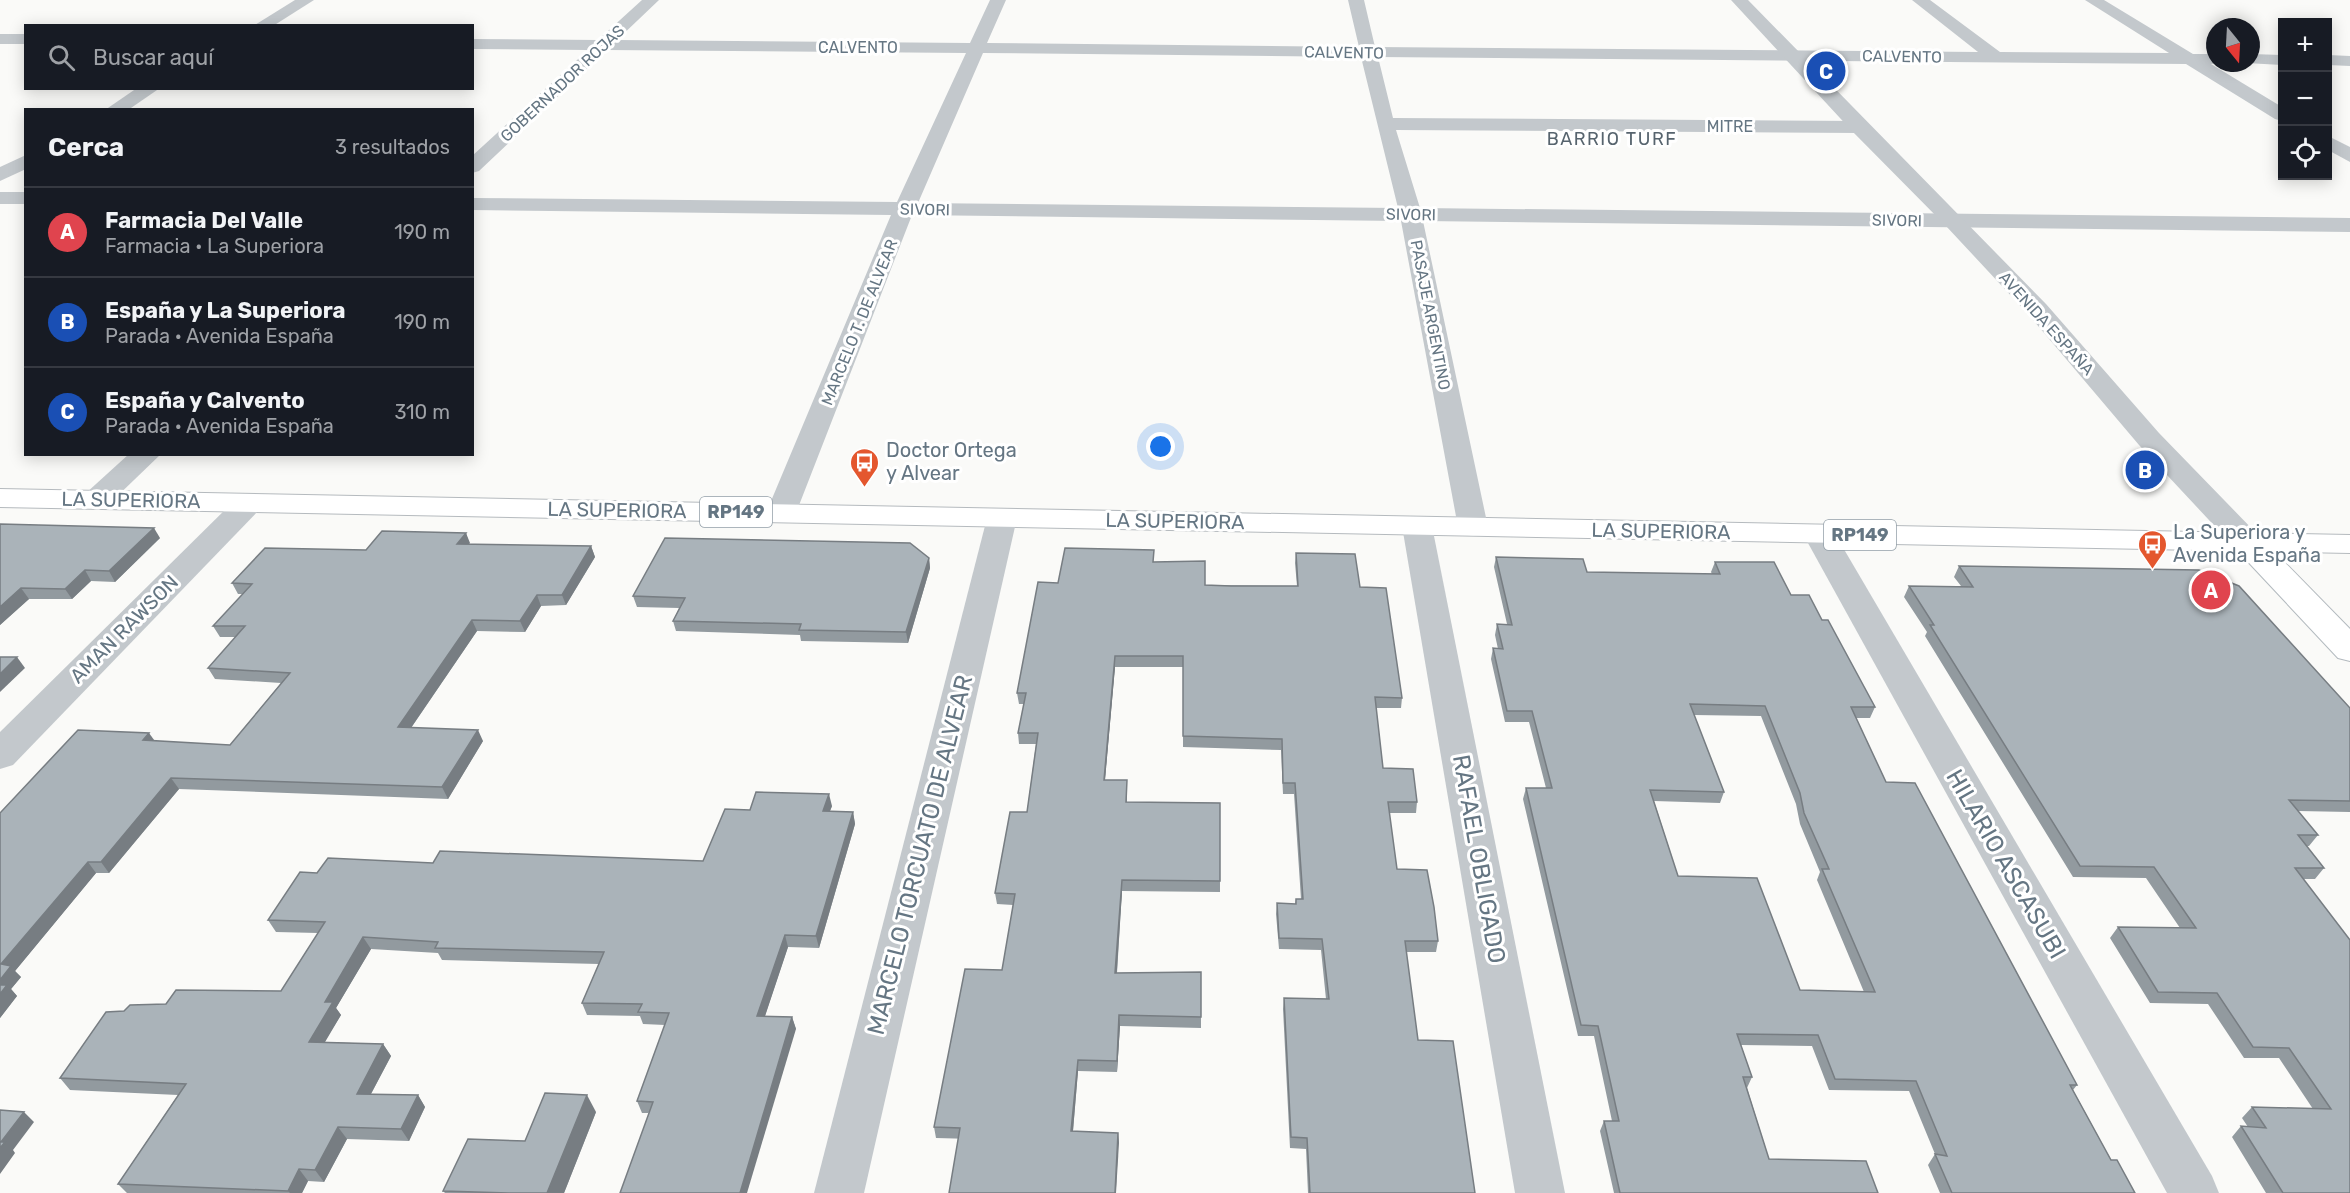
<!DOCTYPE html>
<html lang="es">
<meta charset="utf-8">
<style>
body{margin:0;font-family:Rubik,sans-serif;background:#20242c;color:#f1f3f6}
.controls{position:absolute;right:18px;top:18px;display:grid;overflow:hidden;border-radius:0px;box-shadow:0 3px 15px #0003}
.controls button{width:54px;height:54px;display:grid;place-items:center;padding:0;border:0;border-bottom:2px solid #363941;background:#171b24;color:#f1f3f6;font:30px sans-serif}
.compass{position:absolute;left:2206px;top:18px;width:54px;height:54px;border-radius:50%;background:#171b24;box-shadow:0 3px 15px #0003;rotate:162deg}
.you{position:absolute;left:1161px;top:447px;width:21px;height:21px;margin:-15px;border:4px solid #fff;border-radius:50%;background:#1a73e8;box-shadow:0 0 0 9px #1a73e833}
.badge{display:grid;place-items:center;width:39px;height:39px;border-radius:50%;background:#ea580c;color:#fff;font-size:20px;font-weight:700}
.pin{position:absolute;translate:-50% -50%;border:3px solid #fff;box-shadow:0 2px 6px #0006}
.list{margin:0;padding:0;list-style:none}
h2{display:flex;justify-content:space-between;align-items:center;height:78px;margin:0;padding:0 24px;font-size:26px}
h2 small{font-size:20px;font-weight:400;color:#9ea1a6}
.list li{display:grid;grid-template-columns:39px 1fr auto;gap:18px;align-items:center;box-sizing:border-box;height:90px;padding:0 24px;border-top:2px solid #363941}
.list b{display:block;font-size:22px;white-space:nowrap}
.list p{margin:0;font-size:20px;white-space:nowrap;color:#9ea1a6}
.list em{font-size:20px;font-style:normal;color:#9ea1a6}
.icon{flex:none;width:33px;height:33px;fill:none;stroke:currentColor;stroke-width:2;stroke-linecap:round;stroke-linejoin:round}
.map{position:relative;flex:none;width:2350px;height:1193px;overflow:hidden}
.search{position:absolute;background:#171b24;box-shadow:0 3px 15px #0003;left:24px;top:24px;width:450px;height:66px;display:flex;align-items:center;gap:15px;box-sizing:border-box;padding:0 21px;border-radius:0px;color:#9ea1a6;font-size:22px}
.panel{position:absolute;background:#171b24;box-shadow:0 3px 15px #0003;left:24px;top:108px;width:450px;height:348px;border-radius:0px}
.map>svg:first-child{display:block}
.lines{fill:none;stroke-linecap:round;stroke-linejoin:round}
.secondary-casing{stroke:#b3babf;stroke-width:2}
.primary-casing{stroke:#b5babe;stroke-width:2}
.minor{fill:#c3c8cc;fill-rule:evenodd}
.tertiary{fill:#c3c8cc;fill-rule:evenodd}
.secondary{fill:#fff;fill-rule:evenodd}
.primary{fill:#fff;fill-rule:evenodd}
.wall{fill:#929a9f;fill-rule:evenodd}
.shaded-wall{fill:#777d82}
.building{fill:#aab3b9;stroke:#777d82;stroke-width:1.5;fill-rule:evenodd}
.labels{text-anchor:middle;stroke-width:6;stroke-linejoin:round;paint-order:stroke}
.far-street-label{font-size:16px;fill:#657683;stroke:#fff}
.far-neighbourhood-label{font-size:18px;letter-spacing:1.5px;fill:#57646e;stroke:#fff}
.shield{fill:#fff;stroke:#939fa8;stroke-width:1.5}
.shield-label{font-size:18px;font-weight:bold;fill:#657683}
.poi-label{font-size:20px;fill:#657683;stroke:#fff;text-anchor:start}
.street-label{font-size:20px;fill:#657683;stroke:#fff}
.near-street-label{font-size:24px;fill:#657683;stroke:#fff}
</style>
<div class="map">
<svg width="2350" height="1193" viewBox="0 0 2350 1193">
<rect width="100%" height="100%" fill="#fafaf8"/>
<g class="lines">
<defs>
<path id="secondary" d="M2247 533 2258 535 2350 629V661L2338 658 2236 549 2231 542 2236 535Z"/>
<path id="primary" d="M0 489 2350 535V553L0 507Z"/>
</defs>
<!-- secondary casing -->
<use href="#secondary" class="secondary-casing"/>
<!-- primary casing -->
<use href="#primary" class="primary-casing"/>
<!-- minor -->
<g class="minor">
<path d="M295 0H314L273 26H253Z"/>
<path d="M642 0H659L617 40 970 43 990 0H1006L987 43 1359 47 1348 0H1364L1375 47 1978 52 1912 0H1930L2000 52 2169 53 2085 0H2104L2193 54H2215V63H2220L2211 64 2282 107V121L2275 119 2186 64 1378 57 1393 118 1859 121 1869 127 1859 133 1396 130 1420 208 2350 218V232L1423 221 1488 527 1484 534 1473 536 1462 534 1458 527 1401 221 912 215 796 513 792 519 781 522 770 519 766 513 891 215 472 210V198L897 202 966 53 607 50 479 171 472 173V156L588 50 472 49V39L598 40ZM983 53 1361 57 1398 208 918 203Z"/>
<rect x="0" y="34" width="26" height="10"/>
<path d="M2251 54 2282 55V65L2246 63H2251Z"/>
<path d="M2328 55 2350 56V66L2328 65Z"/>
<path d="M137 88H160L128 110H105Z"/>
<path d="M2328 136 2350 147V162L2328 150Z"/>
<path d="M26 155V169L0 181V167Z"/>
<rect x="0" y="192" width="26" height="12"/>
<path d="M129 454H161L107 506 96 509 85 506 81 500 85 494Z"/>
<path d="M249 494 260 497 264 503 260 509 13 765 0 769V732L238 497Z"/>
<path d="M1417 517 1428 519 1432 526 1565 1193H1515L1402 526 1406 519Z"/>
<path d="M1819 525 1830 527 1835 534 2212 1176 2219 1193H2167L1803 534 1808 527Z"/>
</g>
<!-- tertiary -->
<g class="tertiary">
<path d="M1731 0H1748L2046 304 2159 433 2258 535 2263 542 2258 549 2247 551 2236 549 2139 445 2028 314 1946 226 1852 131Z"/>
<path d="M1002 509 1013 511 1017 518 864 1193H814L987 518 991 511Z"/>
</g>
<!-- secondary -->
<use href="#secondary" class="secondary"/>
<!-- primary -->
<use href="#primary" class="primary"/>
</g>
<!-- wall -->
<g class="wall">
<path d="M0 524 160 538 115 582 91 581 72 599H29L0 625Z"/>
<path d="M466 533 469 544 591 546 595 557 566 605 541 606 525 632 477 631 411 728 483 741 448 799 179 789 109 873H96L15 971 21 977 11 989 17 996 0 1018V813L154 741 230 745 281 683 215 679 208 668 236 637H220L213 626 243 594H238L232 583 366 550Z"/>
<path d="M1296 553 1360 587 1402 698 1401 708H1376L1383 768 1417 802 1416 813H1389L1397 869 1438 941 1436 952H1406L1418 1040 1475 1193H1308L1306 1149 1290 1148 1283 1009 1284 998 1326 999 1321 950 1279 949 1276 914 1277 903 1295 904 1296 899H1301L1294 794H1283L1281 750 1183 747V667H1115L1105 780 1127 791V802L1220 803V892L1122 891 1117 973 1201 1017V1028L1120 1026 1117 1072 1078 1071 1073 1131 1118 1133 1119 1143 936 1138 934 1127 1002 970 1013 905 997 904 995 893 1027 812 1036 744H1019L1018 733 1024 704H1019L1017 693 1058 583 1154 562 1205 585 1297 586 1295 563Z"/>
<path d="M1496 557 1587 572 1712 574 1711 572 1715 562 1791 595 1822 620 1875 707 1870 718H1856L1886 782 2077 1085 2073 1090 2111 1160 2135 1193H1940L1928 1165 1935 1154 1909 1091 1829 1090 1812 1046 1741 1045 1752 1077 1747 1088 1769 1159 1878 1193H1614L1600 1131 1604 1121H1612L1594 1036H1578L1523 799 1526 788H1546L1529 722H1505L1491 659 1493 648 1498 649 1495 635 1497 624H1507L1494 567ZM1694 715 1761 716 1796 804 1800 824 1820 872 1817 880 1864 992 1800 990 1678 876 1654 801 1720 803 1724 792Z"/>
<path d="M929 558 930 568 908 643 801 641 800 635 676 631 673 621 679 608 637 607 633 596Z"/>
<path d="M1959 566 2350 708V812L2298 811 2318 835 2309 846H2306L2324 868 2315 879H2304L2350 1193H2266L2232 1137 2241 1126 2248 1127 2242 1118 2252 1107 2313 1109 2279 1058H2244L2208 1004 2150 1003 2110 938 2118 927 2180 928 2146 878 2073 877 1925 636 1927 632 1904 597 1909 586H1961L1954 577Z"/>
<path d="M832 806 830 811 853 812 855 824 819 948 788 947 765 1016 792 1017 796 1029 648 1113H642L637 1101 665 1025 643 1024 640 1016 587 1015 582 1003 599 964 442 960 438 953 371 949 336 1008 341 1015 324 1042 383 1044 391 1056 371 1094 418 1095 425 1107 409 1141 347 1139 324 1182 308 1181 302 1193H127L118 1184 178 1095 70 1090 60 1078 124 1011 166 1004 281 991 318 933 276 932 268 920 317 873 433 863 703 861 750 810Z"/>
<path d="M596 1112 564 1193H445L443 1191 525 1141Z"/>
</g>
<!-- shaded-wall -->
<g class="shaded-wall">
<path d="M154 528 160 538 115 582 109 571Z"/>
<path d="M466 533 470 543 461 554 457 544Z"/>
<path d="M591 546 595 557 566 605 562 595Z"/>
<path d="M929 558 930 568 908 643 906 632Z"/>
<path d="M85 570 91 581 72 599 65 589Z"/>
<path d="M21 588 29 599 0 625V607Z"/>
<path d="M537 595 541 606 525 632 520 621Z"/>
<path d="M472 620 477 631 404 738 398 727Z"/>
<path d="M1115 656V667L1104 791V780Z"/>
<path d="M17 657 25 668 0 692V674Z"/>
<path d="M478 730 483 741 448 799 442 787Z"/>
<path d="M149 733 157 744 143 740Z"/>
<path d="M171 778 179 789 109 873 101 862Z"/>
<path d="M829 794 832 806 825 823 823 811Z"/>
<path d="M853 812 855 824 819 948 816 936Z"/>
<path d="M88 862 96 873 15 971 21 977 11 989 17 996 0 1018V980L1 964Z"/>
<path d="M1122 880V891L1116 984 1115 973Z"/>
<path d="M785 935 788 947 761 1028 757 1016Z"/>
<path d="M363 937 371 949 336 1008 341 1015 318 1054 309 1042 325 1002Z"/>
<path d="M1119 1015 1120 1026 1117 1072V1061Z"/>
<path d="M792 1017 796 1029 747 1193H740Z"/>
<path d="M383 1044 391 1056 365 1105 357 1094Z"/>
<path d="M1078 1060V1071L1072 1142 1071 1131Z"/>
<path d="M418 1095 425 1107 409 1141 401 1129Z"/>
<path d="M587 1095 596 1112 564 1193H547Z"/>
<path d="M24 1112 34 1122 13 1150 15 1153 0 1174V1148L1 1142Z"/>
<path d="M338 1127 347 1139 324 1182 315 1170Z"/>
<path d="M1118 1133 1119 1143 1116 1193H1115Z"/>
<path d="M299 1169 308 1181 302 1193H290L288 1191Z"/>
</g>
<!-- building -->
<g class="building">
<path d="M0 524 154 528 109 571 85 570 65 589 21 588 0 607Z"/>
<path d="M382 531 466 533 457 544 591 546 562 595H537L520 621 472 620 398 727 478 730 442 787 171 778 101 862H88L1 964 11 966 0 980V813L78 730 149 733 143 740 230 745 290 673 208 668 245 626H213L252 584 232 583 265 548 366 550Z"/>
<path d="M665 538 910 543 929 558 906 632 799 630 801 624 673 621 685 598 633 596Z"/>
<path d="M1065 548 1154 550 1153 562 1205 561V585L1231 586H1298L1296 553 1355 554 1360 587 1386 588 1402 698 1375 697 1383 768 1413 769 1417 802H1388L1397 869 1427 870 1434 907 1438 941H1405L1418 1040 1453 1041 1475 1193H1310L1307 1138 1291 1137 1284 998 1329 999 1322 939 1279 938 1277 903 1296 904V899H1303L1295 783H1283L1282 739 1183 736V656H1115L1104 780H1127L1126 802 1220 803V881L1122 880 1115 973 1201 972V1017L1119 1015 1117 1061 1078 1060 1071 1131 1118 1133 1115 1193H949L960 1128 934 1127 965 969 1002 970 1015 894 995 893 1010 812H1027L1038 733H1018L1026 693H1017L1038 582 1058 583Z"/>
<path d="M1496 557 1583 559 1587 572 1720 574 1715 562H1774L1791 595H1809L1822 620H1828L1875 707H1851L1886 782 1915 783 2077 1085H2070L2111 1160H2117L2135 1193H1952L1935 1154 1947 1156 1916 1081 1835 1079 1818 1035 1737 1034 1752 1077H1743L1769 1159 1866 1161 1878 1193H1620L1604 1121H1619L1598 1026 1581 1025 1526 788H1552L1532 711H1507L1493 648 1503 649 1497 624 1512 625ZM1690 704 1765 706 1800 793 1804 813 1829 869H1822L1875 992 1800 990 1757 878 1678 876 1650 790 1724 792Z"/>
<path d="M1959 566 2199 570 2239 586 2350 708V801L2289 800 2318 835H2298L2324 868H2295L2350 940V1193H2283L2241 1126 2266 1128 2252 1107 2331 1109 2289 1048 2253 1047 2217 993 2158 992 2118 927 2196 928 2154 867 2080 866 1930 625H1934L1909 586 1973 587Z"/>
<path d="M0 657H17L0 674Z"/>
<path d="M756 792 829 794 823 811 853 812 816 936 785 935 757 1016 792 1017 740 1193H620L653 1102 637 1101 669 1013 638 1012 642 1004 582 1003 604 952 435 948 438 942 363 937 325 1002H333L309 1042 383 1044 357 1094 418 1095 401 1129 338 1127 315 1170 299 1169 288 1191 118 1184 186 1084 60 1078 106 1012 124 1011 130 1005 166 1004 176 990 281 991 325 922 268 920 300 872 317 873 328 858 433 863 440 851 703 861 725 809 750 810Z"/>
<path d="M0 985H7L0 994Z"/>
<path d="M545 1093 587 1095 547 1193H509L443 1191 468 1139 525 1141Z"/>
<path d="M0 1110 24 1112 1 1142H5L0 1148Z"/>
</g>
<!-- icons -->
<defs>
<symbol id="bus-pin" viewBox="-11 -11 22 30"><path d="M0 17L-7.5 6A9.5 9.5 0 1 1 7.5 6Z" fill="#e4572e" stroke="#fff"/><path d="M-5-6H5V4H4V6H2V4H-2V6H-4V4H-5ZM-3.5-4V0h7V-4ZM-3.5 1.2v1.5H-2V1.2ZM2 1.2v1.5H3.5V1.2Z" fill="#fff"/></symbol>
</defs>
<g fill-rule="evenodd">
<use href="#bus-pin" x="848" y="446" width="33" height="45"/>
<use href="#bus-pin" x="2136" y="528" width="33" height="45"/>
</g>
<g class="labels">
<!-- far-street labels -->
<g class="far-street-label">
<text x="858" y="53">CALVENTO</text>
<text transform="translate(1344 52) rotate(1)" y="6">CALVENTO</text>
<text transform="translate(1902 56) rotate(1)" y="6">CALVENTO</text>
<text transform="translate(562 83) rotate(-43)" y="6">GOBERNADOR ROJAS</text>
<text x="1730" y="132">MITRE</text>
<text transform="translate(925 209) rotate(1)" y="6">SIVORI</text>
<text transform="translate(1411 214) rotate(1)" y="6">SIVORI</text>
<text transform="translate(1897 220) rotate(1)" y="6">SIVORI</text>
<text transform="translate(1431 315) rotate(79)" y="6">PASAJE ARGENTINO</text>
<text transform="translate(859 322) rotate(-68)" y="6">MARCELO T. DE ALVEAR</text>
<text transform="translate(2047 323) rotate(48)" y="6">AVENIDA ESPAÑA</text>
</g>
<!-- far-neighbourhood labels -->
<g class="far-neighbourhood-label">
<text x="1612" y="145">BARRIO TURF</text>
</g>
<!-- shield labels -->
<g class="shield">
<rect x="700" y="497" width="72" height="30" rx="4.5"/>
<rect x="1824" y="520" width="72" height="30" rx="4.5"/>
</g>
<g class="shield-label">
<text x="736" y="518">RP149</text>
<text x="1860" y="541">RP149</text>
</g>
<!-- poi labels -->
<g class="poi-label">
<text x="886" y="457">Doctor Ortega<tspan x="886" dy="23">y Alvear</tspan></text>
<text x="2173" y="539">La Superiora y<tspan x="2173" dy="23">Avenida España</tspan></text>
</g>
<!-- street labels -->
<g class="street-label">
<text transform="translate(131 500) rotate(1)" y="7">LA SUPERIORA</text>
<text transform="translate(617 510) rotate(1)" y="7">LA SUPERIORA</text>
<text transform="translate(1175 521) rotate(1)" y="7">LA SUPERIORA</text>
<text transform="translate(1661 531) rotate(1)" y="7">LA SUPERIORA</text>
<text transform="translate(124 629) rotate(-45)" y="7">AMAN RAWSON</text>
</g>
<!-- near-street labels -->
<g class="near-street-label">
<text transform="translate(920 855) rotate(-76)" y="8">MARCELO TORCUATO DE ALVEAR</text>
<text transform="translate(1479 859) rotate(80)" y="8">RAFAEL OBLIGADO</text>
<text transform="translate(2006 864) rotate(60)" y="8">HILARIO ASCASUBI</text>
</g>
</g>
</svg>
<div class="controls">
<button>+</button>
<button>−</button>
<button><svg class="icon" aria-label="locate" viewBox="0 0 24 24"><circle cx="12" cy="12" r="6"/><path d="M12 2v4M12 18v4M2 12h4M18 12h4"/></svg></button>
</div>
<svg class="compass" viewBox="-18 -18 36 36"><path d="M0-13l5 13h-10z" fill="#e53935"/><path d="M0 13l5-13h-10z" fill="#9ea1a6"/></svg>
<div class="you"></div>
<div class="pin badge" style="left:2211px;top:590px;background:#e0444e">A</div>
<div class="pin badge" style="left:2145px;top:470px;background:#1a4fb4">B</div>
<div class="pin badge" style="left:1826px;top:71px;background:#1a4fb4">C</div>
<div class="search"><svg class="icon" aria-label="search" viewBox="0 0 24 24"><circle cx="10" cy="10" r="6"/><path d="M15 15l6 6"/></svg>Buscar aquí</div>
<section class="panel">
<h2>Cerca<small>3 resultados</small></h2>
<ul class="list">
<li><span class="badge" style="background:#e0444e">A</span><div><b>Farmacia Del Valle</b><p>Farmacia · La Superiora</p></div><em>190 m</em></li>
<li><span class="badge" style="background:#1a4fb4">B</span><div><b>España y La Superiora</b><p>Parada · Avenida España</p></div><em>190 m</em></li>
<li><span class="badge" style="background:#1a4fb4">C</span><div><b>España y Calvento</b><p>Parada · Avenida España</p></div><em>310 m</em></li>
</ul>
</section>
</div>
